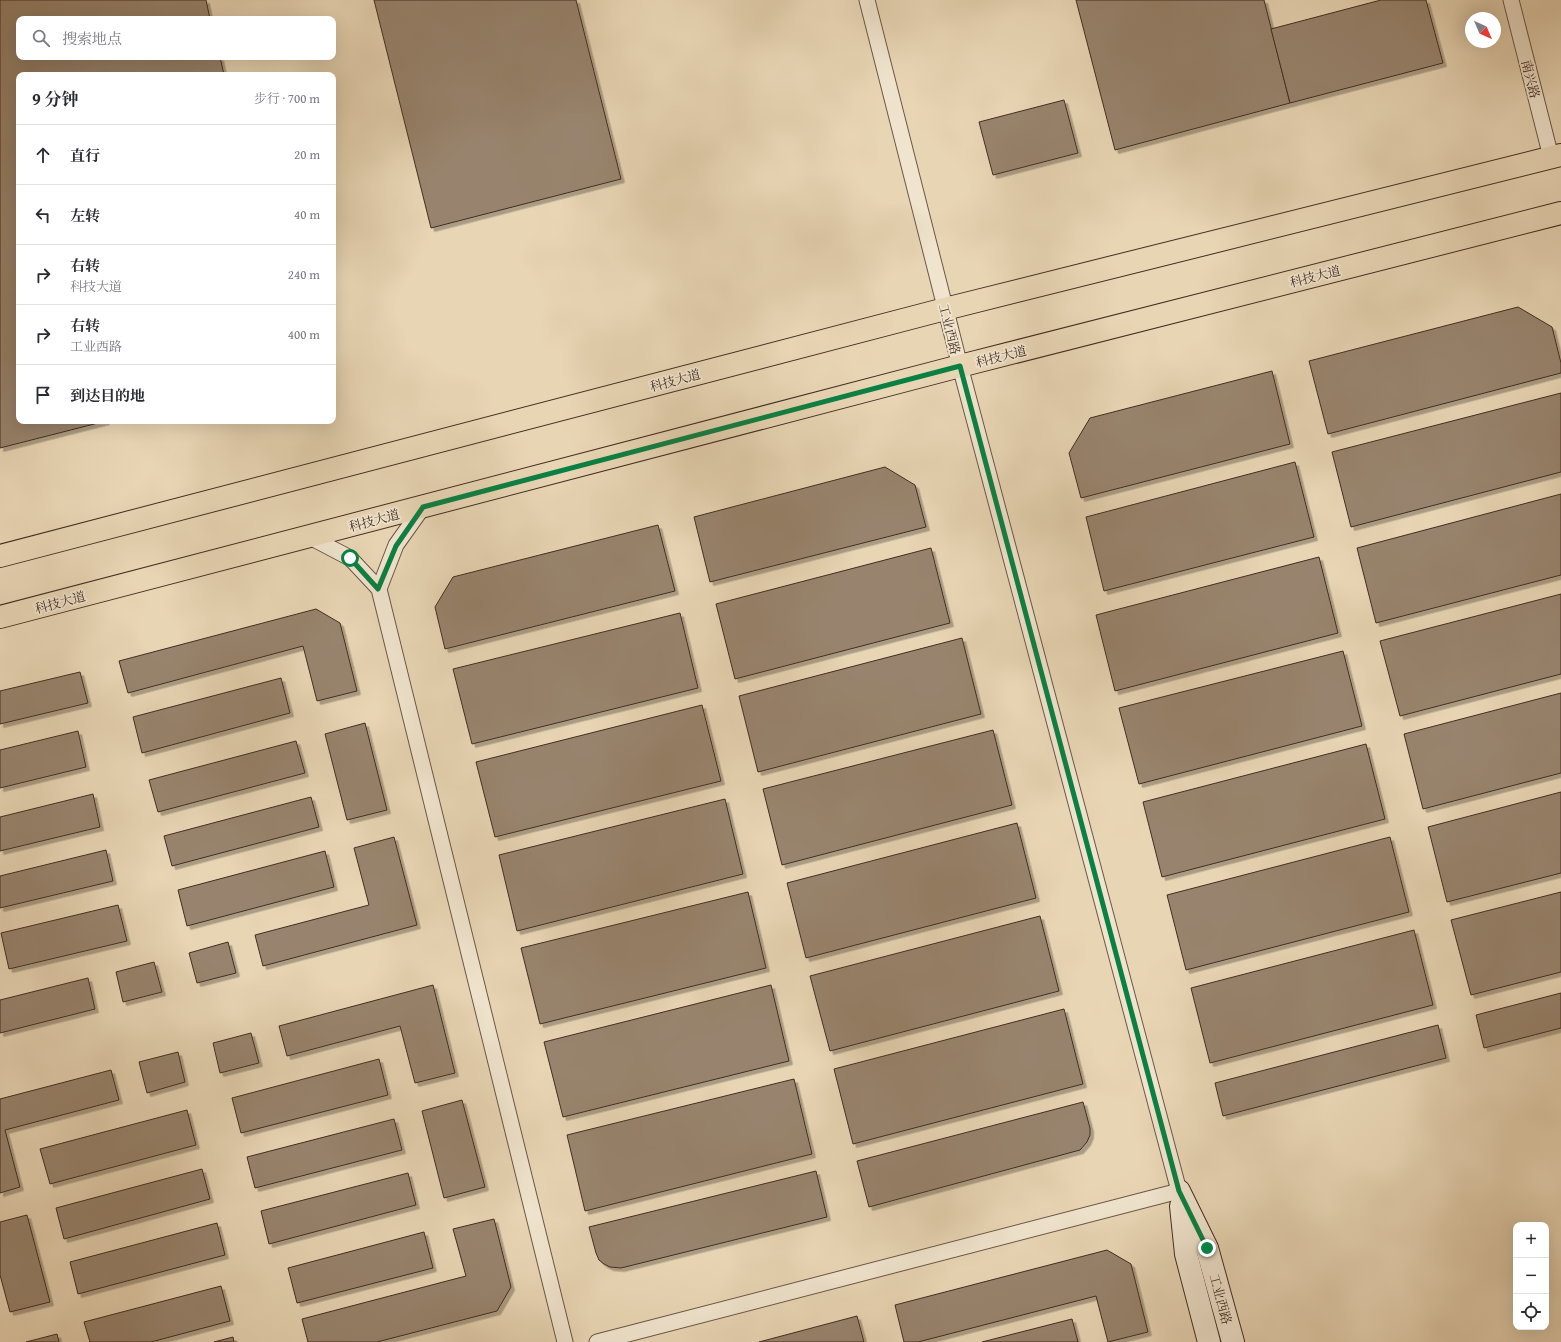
<!DOCTYPE html>
<html lang="zh">
<meta charset="utf-8">
<style>
body{margin:0;font-family:"Gentium Book Plus","Noto Serif SC",serif;background:#f2f2f3;color:#2b2b33}
.controls{position:absolute;right:12px;bottom:12px;display:grid;overflow:hidden;border-radius:8px;box-shadow:0 4px 16px #0002}
.controls button{width:36px;height:36px;display:grid;place-items:center;padding:0;border:0;border-bottom:1px solid #e1e1e2;background:#fff;color:#2b2b33;font:20px sans-serif}
.compass{position:absolute;left:1465px;top:12px;width:36px;height:36px;border-radius:50%;background:#fff;box-shadow:0 4px 16px #0002;rotate:136deg}
.stop{position:absolute;width:12px;height:12px;margin:-9px;border:3px solid #0b8043;border-radius:50%;background:#fff}
.stop.end{background:#0b8043;border-color:#fff;box-shadow:0 1px 4px #0008}
.list{margin:0;padding:0;list-style:none}
h2{display:flex;justify-content:space-between;align-items:center;height:52px;margin:0;padding:0 16px;font-size:17px}
h2 small{font-size:13px;font-weight:400;color:#7c7c81}
.list li{display:grid;grid-template-columns:26px 1fr auto;gap:12px;align-items:center;box-sizing:border-box;height:60px;padding:0 16px;border-top:1px solid #e1e1e2}
.list b{display:block;font-size:15px;white-space:nowrap}
.list p{margin:0;font-size:13px;white-space:nowrap;color:#7c7c81}
.list em{font-size:13px;font-style:normal;color:#7c7c81}
.icon{flex:none;width:22px;height:22px;fill:none;stroke:currentColor;stroke-width:2;stroke-linecap:round;stroke-linejoin:round}
.map{position:relative;flex:none;width:1561px;height:1342px;overflow:hidden}
.search{position:absolute;background:#fff;box-shadow:0 4px 16px #0002;left:16px;top:16px;width:320px;height:44px;display:flex;align-items:center;gap:10px;box-sizing:border-box;padding:0 14px;border-radius:8px;color:#7c7c81;font-size:15px}
.panel{position:absolute;background:#fff;box-shadow:0 4px 16px #0002;left:16px;top:72px;width:320px;height:352px;border-radius:8px}
.map>svg:first-child{display:block}
.building{fill:#98846e;stroke:#422d22;filter:url(#shadow)}
.lines{fill:none;stroke-linecap:round;stroke-linejoin:round}
.street-casing{stroke:#6c5746;stroke-width:17}
.secondary-casing{stroke:#422d22;stroke-width:24}
.primary-casing{stroke:#422d22;stroke-width:24}
.street{stroke:#f0e4ce;stroke-width:15}
.secondary{stroke:#f0e4ce;stroke-width:22}
.primary{stroke:#e8d5b4;stroke-width:22}
.route{stroke:#0b8043;stroke-width:5}
.labels{text-anchor:middle;stroke-width:3.5;stroke-linejoin:round;paint-order:stroke}
.street-label{font-size:13px;fill:#422d22;stroke:#f0e4ce}
</style>
<div class="map">
<svg width="1561" height="1342" viewBox="0 0 1561 1342">
<defs>
<filter id="shadow"><feDropShadow dx="3.5" dy="3.5" stdDeviation="0" flood-color="#0004"/></filter>
</defs>
<rect width="100%" height="100%" fill="#e8d5b4"/>
<filter id="stains"><feTurbulence type="fractalNoise" baseFrequency=".005" numOctaves="4"/><feColorMatrix values="0 0 0 0 .2 0 0 0 0 .09 0 0 0 0 .02 0 0 0 .5 -.17"/></filter>
<radialGradient id="worn" r=".72"><stop offset=".6" stop-color="#630" stop-opacity="0"/><stop offset="1" stop-color="#630" stop-opacity=".3"/></radialGradient>
<!-- building -->
<g class="building">
<path d="M0 0H206L210 19H19V57H220L224 75H19V421H106L0 448Z"/>
<path d="M374 0H576L621 179 431 228Z"/>
<path d="M1076 0H1264L1290 103 1115 150Z"/>
<path d="M1381 0H1426L1443 63 1290 103 1271 29Z"/>
<path d="M1064 100 1078 153 993 175 979 122Z"/>
<path d="M1518 307 1552 327 1561 363V373L1328 434 1309 361Z"/>
<path d="M1272 371 1290 444 1081 498 1069 453 1090 418Z"/>
<path d="M1561 393V472L1351 527 1332 452Z"/>
<path d="M1295 462 1314 537 1104 591 1086 517Z"/>
<path d="M885 467 915 485 926 527 710 582 694 517Z"/>
<path d="M1561 494V575L1376 623 1357 548Z"/>
<path d="M658 525 675 591 445 649 435 607 453 577Z"/>
<path d="M931 548 950 623 735 679 716 604Z"/>
<path d="M1319 557 1338 633 1115 691 1096 615Z"/>
<path d="M1561 594V674L1400 716 1380 641Z"/>
<path d="M316 609 340 623 357 691 317 701 303 646 128 693 119 661Z"/>
<path d="M680 613 698 688 472 744 453 669Z"/>
<path d="M962 638 981 714 758 772 739 696Z"/>
<path d="M1343 651 1362 726 1139 784 1119 708Z"/>
<path d="M80 672 88 703 0 724V691Z"/>
<path d="M281 678 290 713 142 753 133 717Z"/>
<path d="M1561 693V773L1423 809 1404 734Z"/>
<path d="M702 705 721 781 495 837 476 762Z"/>
<path d="M365 723 387 810 347 820 325 734Z"/>
<path d="M993 730 1012 805 782 865 763 789Z"/>
<path d="M78 731 86 767 0 788V750Z"/>
<path d="M296 741 305 773 158 812 149 780Z"/>
<path d="M1366 744 1385 819 1162 877 1143 802Z"/>
<path d="M1561 792V873L1447 902 1428 827Z"/>
<path d="M93 794 100 827 0 851V817Z"/>
<path d="M311 797 319 827 172 866 164 836Z"/>
<path d="M725 799 743 874 517 931 499 855Z"/>
<path d="M1017 823 1036 898 806 958 787 883Z"/>
<path d="M394 837 417 925 263 966 255 935 369 905 354 848Z"/>
<path d="M1390 837 1409 912 1186 970 1167 895Z"/>
<path d="M106 850 113 881 0 908V876Z"/>
<path d="M325 851 334 887 187 926 178 890Z"/>
<path d="M748 892 766 968 540 1024 521 948Z"/>
<path d="M1561 892V972L1471 995 1451 920Z"/>
<path d="M118 905 127 941 9 969 1 933Z"/>
<path d="M1040 916 1059 991 830 1051 810 976Z"/>
<path d="M1414 930 1433 1005 1210 1063 1191 988Z"/>
<path d="M228 942 236 973 197 983 189 953Z"/>
<path d="M154 962 162 992 123 1002 116 972Z"/>
<path d="M88 978 95 1009 0 1033V1000Z"/>
<path d="M433 985 455 1073 415 1083 400 1026 287 1056 279 1026Z"/>
<path d="M771 985 789 1061 563 1117 544 1042Z"/>
<path d="M1561 993V1028L1484 1048 1476 1015Z"/>
<path d="M1064 1009 1083 1084 853 1144 834 1069Z"/>
<path d="M1438 1025 1446 1058 1223 1116 1215 1083Z"/>
<path d="M251 1033 259 1063 220 1073 213 1043Z"/>
<path d="M178 1052 185 1082 147 1093 139 1062Z"/>
<path d="M379 1059 388 1095 241 1133 232 1098Z"/>
<path d="M111 1070 119 1100 5 1130 20 1187 0 1193V1099Z"/>
<path d="M794 1079 812 1154 585 1211 567 1135Z"/>
<path d="M462 1100 485 1187 444 1198 422 1111Z"/>
<path d="M1083 1102 1090 1128V1135L1087 1142 1080 1150 869 1207 857 1161Z"/>
<path d="M187 1110 196 1145 50 1184 40 1149Z"/>
<path d="M394 1119 402 1150 255 1188 247 1157Z"/>
<path d="M202 1169 210 1199 64 1239 56 1208Z"/>
<path d="M816 1171 827 1217 621 1268 610 1267 604 1264 599 1260 596 1253 589 1227Z"/>
<path d="M408 1173 416 1205 269 1244 261 1211Z"/>
<path d="M27 1215 50 1302 10 1312 0 1275V1222Z"/>
<path d="M494 1219 511 1287 497 1311 377 1342H308L302 1319 466 1276 453 1229Z"/>
<path d="M217 1223 225 1255 78 1294 70 1262Z"/>
<path d="M424 1232 433 1268 297 1303 288 1268Z"/>
<path d="M1107 1250 1131 1264 1148 1332 1108 1342 1096 1296 918 1342H904L895 1305Z"/>
<path d="M221 1286 230 1321 151 1342H90L84 1322Z"/>
<path d="M857 1316 864 1342H759Z"/>
<path d="M1072 1319 1078 1342H982Z"/>
<path d="M57 1334 59 1342H26Z"/>
<path d="M233 1337 234 1342H214Z"/>
</g>
<g class="lines">
<defs>
<g id="street">
<path d="M1511 0 1551 157"/>
<path d="M310 537 350 558 379 589 565 1342"/>
<path d="M379 589 396 545 423 507"/>
<path d="M597 1342 1179 1191 960 366 867 0"/>
</g>
<g id="secondary">
<path d="M1179 1191 1207 1248 1233 1342"/>
<path d="M1181 1206 1186 1254 1209 1342"/>
</g>
<g id="primary">
<path d="M0 556 945 309 1561 155"/>
<path d="M0 617 960 366 1561 213"/>
</g>
</defs>
<!-- street casing -->
<use href="#street" class="street-casing"/>
<!-- secondary casing -->
<use href="#secondary" class="secondary-casing"/>
<!-- primary casing -->
<use href="#primary" class="primary-casing"/>
<!-- street -->
<use href="#street" class="street"/>
<!-- secondary -->
<use href="#secondary" class="secondary"/>
<!-- primary -->
<use href="#primary" class="primary"/>
</g>
<g class="lines">
<!-- route -->
<path class="route" d="M350 558 378 589 396 546 423 507 960 366 1179 1191 1207 1248"/>
</g>
<g class="labels">
<!-- street labels -->
<g class="street-label">
<text transform="translate(1531 79) rotate(76)" y="5">南兴路</text>
<text transform="translate(1315 276) rotate(-14)" y="5">科技大道</text>
<text transform="translate(950 329) rotate(76)" y="5">工业西路</text>
<text transform="translate(1001 356) rotate(-14)" y="5">科技大道</text>
<text transform="translate(675 380) rotate(-15)" y="5">科技大道</text>
<text transform="translate(374 520) rotate(-15)" y="5">科技大道</text>
<text transform="translate(60 602) rotate(-15)" y="5">科技大道</text>
<text transform="translate(1221 1299) rotate(75)" y="5">工业西路</text>
</g>
</g>
<rect width="100%" height="100%" filter="url(#stains)"/>
<rect width="100%" height="100%" fill="url(#worn)"/>
</svg>
<div class="controls">
<button>+</button>
<button>−</button>
<button><svg class="icon" aria-label="locate" viewBox="0 0 24 24"><circle cx="12" cy="12" r="6"/><path d="M12 2v4M12 18v4M2 12h4M18 12h4"/></svg></button>
</div>
<svg class="compass" viewBox="-18 -18 36 36"><path d="M0-13l5 13h-10z" fill="#e53935"/><path d="M0 13l5-13h-10z" fill="#7c7c81"/></svg>
<div class="stop" style="left:350px;top:558px"></div>
<div class="stop end" style="left:1207px;top:1248px"></div>
<div class="search"><svg class="icon" aria-label="search" viewBox="0 0 24 24"><circle cx="10" cy="10" r="6"/><path d="M15 15l6 6"/></svg>搜索地点</div>
<section class="panel">
<h2>9 分钟<small>步行 · 700 m</small></h2>
<ul class="list">
<li><svg class="icon" aria-label="ahead" viewBox="0 0 24 24"><path d="M12 20V5M6 11l6-6 6 6"/></svg><div><b>直行</b></div><em>20 m</em></li>
<li><svg class="icon" aria-label="left" viewBox="0 0 24 24"><path d="M17 20v-9H6M10 6l-5 5 5 5"/></svg><div><b>左转</b></div><em>40 m</em></li>
<li><svg class="icon" aria-label="right" viewBox="0 0 24 24"><path d="M7 20v-9h11M14 6l5 5-5 5"/></svg><div><b>右转</b><p>科技大道</p></div><em>240 m</em></li>
<li><svg class="icon" aria-label="right" viewBox="0 0 24 24"><path d="M7 20v-9h11M14 6l5 5-5 5"/></svg><div><b>右转</b><p>工业西路</p></div><em>400 m</em></li>
<li><svg class="icon" aria-label="arrive" viewBox="0 0 24 24"><path d="M6 21V4h12l-3 4 3 4H6"/></svg><div><b>到达目的地</b></div></li>
</ul>
</section>
</div>
